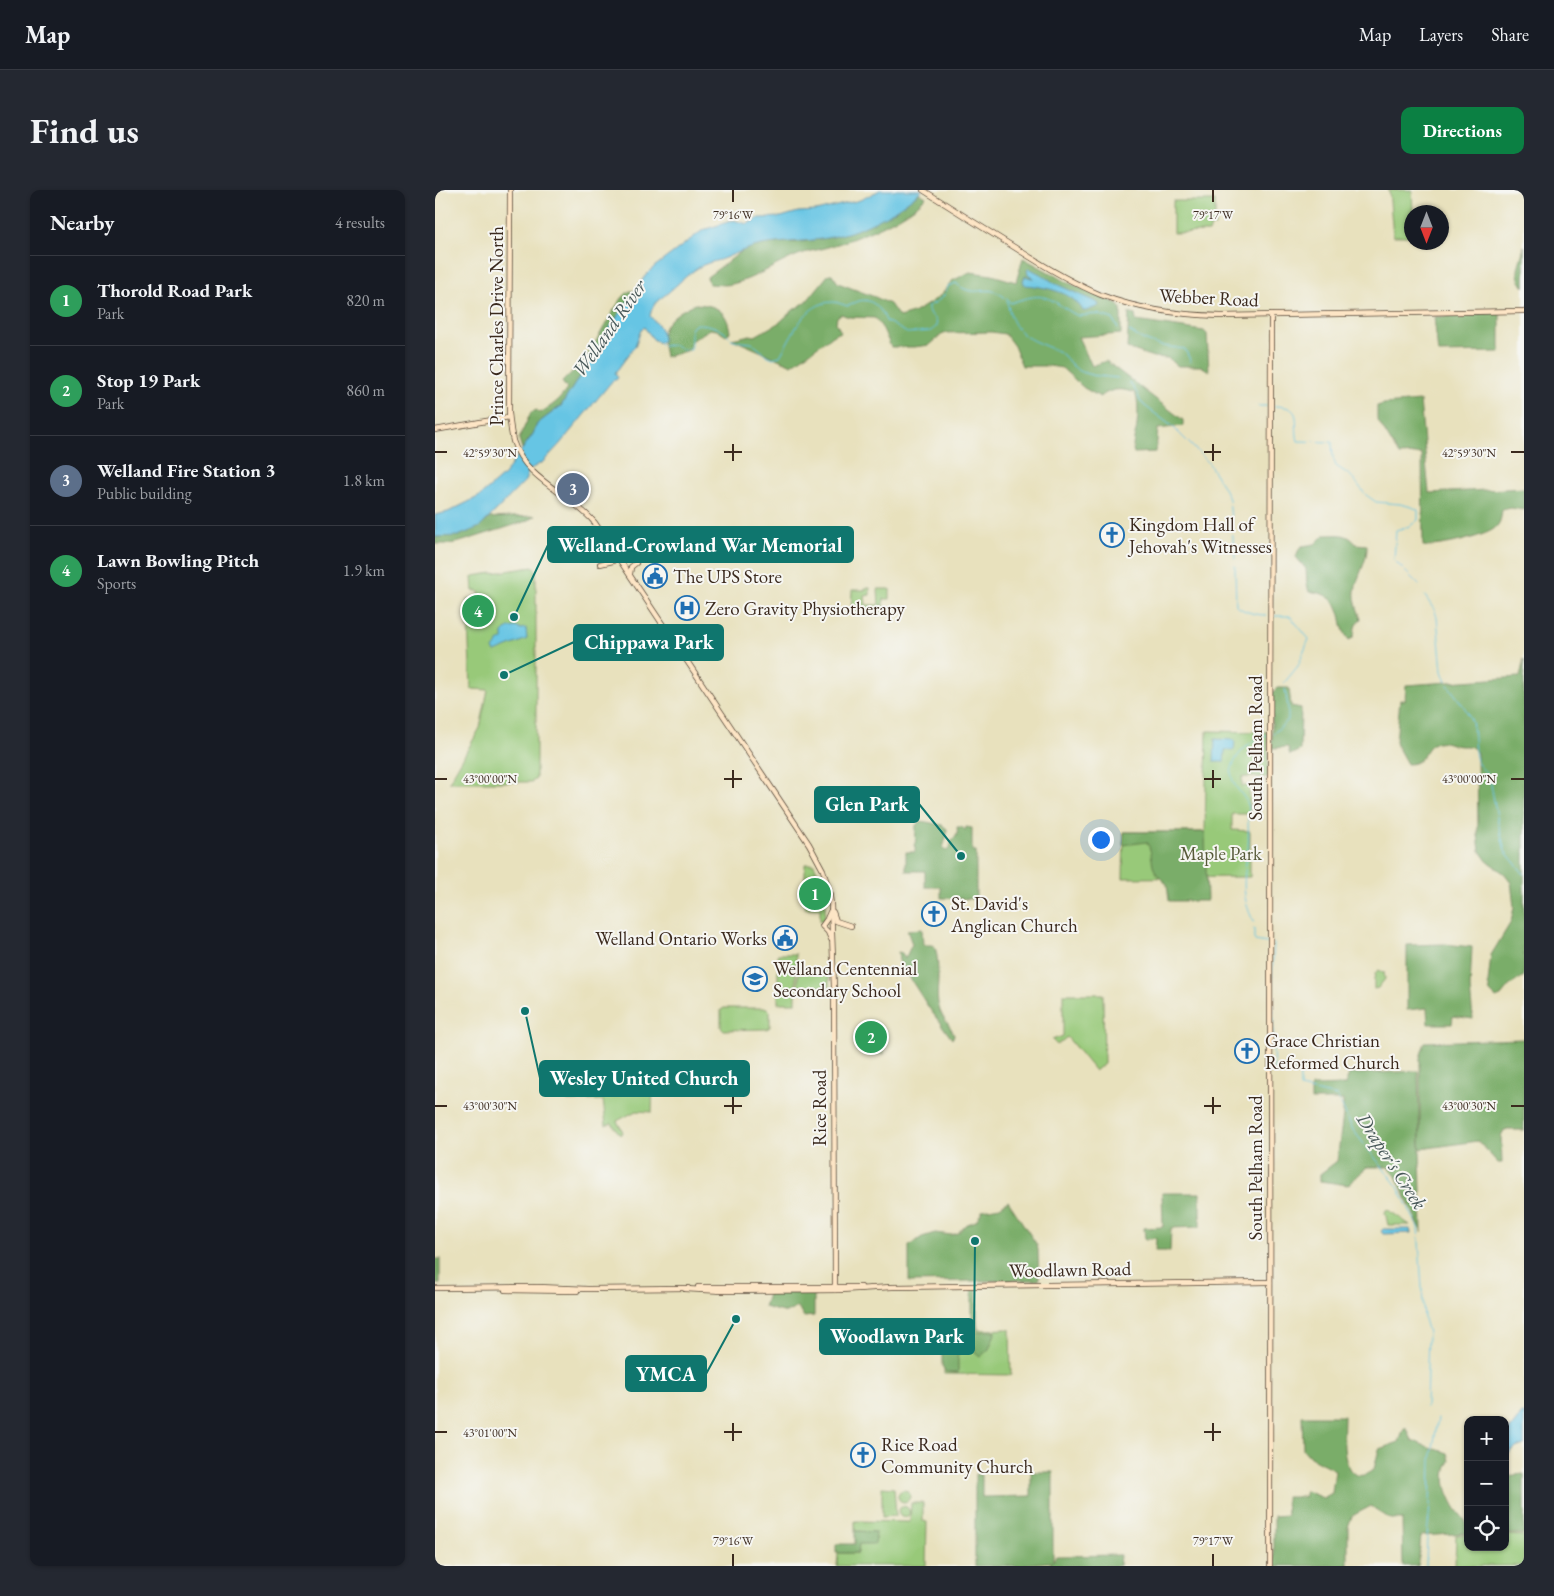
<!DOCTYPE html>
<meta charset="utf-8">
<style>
body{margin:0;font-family:"EB Garamond",serif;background:#242831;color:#f1f3f6}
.controls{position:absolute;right:15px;bottom:15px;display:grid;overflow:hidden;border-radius:10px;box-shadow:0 1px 4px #0004}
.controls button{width:45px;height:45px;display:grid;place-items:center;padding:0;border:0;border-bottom:1px solid #363941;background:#171b24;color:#f1f3f6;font:25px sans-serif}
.compass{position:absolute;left:969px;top:15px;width:45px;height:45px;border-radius:50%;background:#171b24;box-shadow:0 1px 4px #0004;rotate:180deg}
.you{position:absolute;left:665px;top:649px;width:18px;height:18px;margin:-12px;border:4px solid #fff;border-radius:50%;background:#1a73e8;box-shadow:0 0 0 8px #1a73e833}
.badge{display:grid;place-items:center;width:32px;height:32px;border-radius:50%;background:#0b8043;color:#fff;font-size:16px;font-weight:700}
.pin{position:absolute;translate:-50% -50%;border:2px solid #fff;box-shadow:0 1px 5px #0006}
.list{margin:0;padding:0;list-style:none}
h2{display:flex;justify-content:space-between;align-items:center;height:65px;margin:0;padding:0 20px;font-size:21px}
h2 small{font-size:16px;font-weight:400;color:#9ea1a6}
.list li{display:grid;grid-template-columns:32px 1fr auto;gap:15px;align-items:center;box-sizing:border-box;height:90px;padding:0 20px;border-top:1px solid #363941}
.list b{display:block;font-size:19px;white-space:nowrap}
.list p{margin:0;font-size:16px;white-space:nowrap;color:#9ea1a6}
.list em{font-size:16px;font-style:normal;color:#9ea1a6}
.icon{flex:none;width:28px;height:28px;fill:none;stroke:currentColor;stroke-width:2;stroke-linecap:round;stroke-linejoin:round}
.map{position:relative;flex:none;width:1089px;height:1376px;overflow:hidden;border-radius:10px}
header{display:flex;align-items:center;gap:30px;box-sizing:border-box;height:70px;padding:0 25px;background:#171b24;border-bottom:1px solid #363941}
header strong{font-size:24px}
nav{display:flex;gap:28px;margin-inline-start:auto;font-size:18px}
.intro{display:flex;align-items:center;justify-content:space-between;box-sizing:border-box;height:120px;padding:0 30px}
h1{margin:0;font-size:35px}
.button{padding:12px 22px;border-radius:10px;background:#0b8043;color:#fff;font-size:18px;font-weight:700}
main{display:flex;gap:30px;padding:0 30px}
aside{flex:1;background:#171b24;border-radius:10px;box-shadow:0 1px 4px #0004}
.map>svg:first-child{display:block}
.green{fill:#98c979;stroke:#6a7a4c}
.forest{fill:#7aad69;stroke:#5a6c44}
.water{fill:#66c5e4;stroke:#507881}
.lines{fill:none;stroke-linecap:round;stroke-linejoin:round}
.stream{stroke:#66c5e4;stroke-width:1}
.secondary-casing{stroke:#554536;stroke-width:6}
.secondary{stroke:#fde5c5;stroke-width:4.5}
.ticks{fill:none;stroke:#3b2a1e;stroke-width:2}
.labels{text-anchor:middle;stroke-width:4;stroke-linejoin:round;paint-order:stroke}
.street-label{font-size:19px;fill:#3b2a1e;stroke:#f6f6f2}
.poi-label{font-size:19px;fill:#3b2a1e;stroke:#f6f6f2;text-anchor:start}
.park-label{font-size:19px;fill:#575a39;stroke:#f6f6f2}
.water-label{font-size:20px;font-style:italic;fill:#485859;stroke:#f6f6f2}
.ticks-label{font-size:12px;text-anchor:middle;fill:#3b2a1e;stroke:#f6f6f2;stroke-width:4;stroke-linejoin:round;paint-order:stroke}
.leader{fill:none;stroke:#0f766e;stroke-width:2}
.callout-dot{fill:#0f766e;stroke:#f6f6f2;stroke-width:2}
.callout{fill:#0f766e;stroke:#0f766e;stroke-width:2}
.callout-label{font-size:20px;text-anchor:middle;font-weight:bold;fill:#fff}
</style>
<header>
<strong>Map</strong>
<nav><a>Map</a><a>Layers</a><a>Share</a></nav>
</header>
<div class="intro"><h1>Find us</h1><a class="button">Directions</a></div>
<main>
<aside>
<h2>Nearby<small>4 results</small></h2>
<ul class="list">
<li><span class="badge" style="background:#2e9e5b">1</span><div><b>Thorold Road Park</b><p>Park</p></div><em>820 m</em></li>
<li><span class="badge" style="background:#2e9e5b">2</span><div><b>Stop 19 Park</b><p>Park</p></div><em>860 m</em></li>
<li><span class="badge" style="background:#5c6f8a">3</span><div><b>Welland Fire Station 3</b><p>Public building</p></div><em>1.8 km</em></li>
<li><span class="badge" style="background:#2e9e5b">4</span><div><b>Lawn Bowling Pitch</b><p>Sports</p></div><em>1.9 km</em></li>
</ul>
</aside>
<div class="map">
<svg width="1089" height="1376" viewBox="0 0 1089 1376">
<rect width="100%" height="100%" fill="#f6f6f2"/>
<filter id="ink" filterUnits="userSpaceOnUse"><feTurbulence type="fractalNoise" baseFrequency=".02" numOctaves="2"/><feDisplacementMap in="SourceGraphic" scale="10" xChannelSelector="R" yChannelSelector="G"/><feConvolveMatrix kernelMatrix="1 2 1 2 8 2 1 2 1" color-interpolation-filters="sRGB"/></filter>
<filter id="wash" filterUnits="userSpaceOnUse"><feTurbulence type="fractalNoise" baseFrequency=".0096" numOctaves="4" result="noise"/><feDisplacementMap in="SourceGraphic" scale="20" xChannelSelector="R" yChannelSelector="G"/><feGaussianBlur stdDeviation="1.12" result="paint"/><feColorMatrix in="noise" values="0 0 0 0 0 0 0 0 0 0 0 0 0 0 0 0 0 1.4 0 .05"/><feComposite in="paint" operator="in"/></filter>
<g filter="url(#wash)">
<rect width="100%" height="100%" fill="#e8e1bd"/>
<!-- green -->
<g class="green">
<path d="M954 0H977L978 22H976V46H958Z"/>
<path d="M738 11H780V36L776 37 774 42 738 43Z"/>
<path d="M98 377 101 380V589L96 592H14L45 538 53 500 36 499 32 410 44 409V401H38L37 387 38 386Z"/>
<path d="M430 398H435V405L430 406 431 415H444L443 399H455V409H449L448 414 446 415 450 416V421H446V422H416L417 400H430Z"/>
<path d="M772 541 833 542V587H807V596H814L815 624H797V640L815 641V687L688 688 689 642H770Z"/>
<path d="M370 674H379C387 692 393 710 389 730L385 731V718H370Z"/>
<rect x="343" y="764" width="18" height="49"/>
<path d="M366 779V782L390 781 391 779H394V797H363V784H366Z"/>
<path d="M943 780 949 782 950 789 943 798 939 799C939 792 938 784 943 780Z"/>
<path d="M628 804H668L669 874 660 881 632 847 622 855 617 850 628 846Z"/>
<path d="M289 818H332L335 821V837L332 839 289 840 286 837V820Z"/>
<path d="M431 839H443V851L449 852V864H432L430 863 429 842Z"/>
<path d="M218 888 217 922 201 921 182 931 188 942 185 945 177 933 171 935 168 910 133 911 124 904 122 895 136 894 137 889Z"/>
<path d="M952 1019 975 1035H953L950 1022Z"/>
<path d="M575 1139 576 1185 509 1184V1144L533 1143 541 1140Z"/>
<path d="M447 1297 459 1298 461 1326 447 1327Z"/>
<circle cx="469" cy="1306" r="6"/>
<path d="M476 1313H488V1331L492 1332 491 1376H402L403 1363H423V1354L440 1342 420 1341V1331L475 1332Z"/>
<circle cx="469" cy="1322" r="5.5"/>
<path d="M1021 1345H1033V1357H1070V1345L1089 1346V1376H1020Z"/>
</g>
<!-- forest -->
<g class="forest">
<path d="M484 3 491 7C472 28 421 49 393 57 383 60 373 61 363 65 343 73 317 90 297 94 290 96 281 94 274 94L272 87 310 59 333 53 364 52 398 47 428 36 460 21Z"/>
<path d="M1089 56V97C1077 82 1086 73 1089 56Z"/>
<path d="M588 68 634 93 681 113 686 119V144L643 147 657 176 671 171 748 230V236L723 239 721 262 699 263C696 255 701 244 702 235 703 226 704 212 700 203 686 198 677 198 665 207L649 198 627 178 614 176H587L579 156 570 144 556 142 508 143 495 155 479 157H456L448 139 440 128 414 127 406 124 402 127 401 133 406 142 397 146 357 175 297 149 315 145 320 146 345 132 358 120 371 112 394 84H397L403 93 440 107 455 114 464 127 478 123 495 113 506 105 517 91 535 82 557 85 581 92Z"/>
<path d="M195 101H199L176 136 165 153 160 165 148 181 126 216 102 234 98 244 87 259 84 249 96 222 102 220 105 223C118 215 124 211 132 199L127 192C138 181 150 170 158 156 167 143 183 107 195 101Z"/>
<path d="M260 114C281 115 292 120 295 142L291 146 282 140 275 139 256 151 254 160 230 167C229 160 226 150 228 143 230 129 248 119 260 114Z"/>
<path d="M1065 122V162L1003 163 999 127Z"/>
<path d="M694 123 700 125 701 131 769 141 772 144 774 181 766 176H743L733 168 718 167 692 158Z"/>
<path d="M985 211 994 303 1089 298V320L1076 318 1067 320C1066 327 1066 333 1060 338 1050 347 1001 358 988 356L987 264 964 265 942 229V216L949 214Z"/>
<path d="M100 326 92 331 25 352 14 354H0V347C22 346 38 344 55 328Z"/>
<path d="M889 345C903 345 912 342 921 354L932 355C933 372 922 385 920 401 919 411 923 420 926 429 924 431 922 433 921 435 918 441 922 447 914 450 905 438 908 431 903 419 899 408 886 401 874 402L872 394 871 379 861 367 863 361 867 356 880 354Z"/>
<path d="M1089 469V786L1074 796 1066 806 1061 808 1055 802 1053 793 1056 765 1076 732 1079 717 1076 692 1070 684 1052 671 1045 661 1043 645 1042 563C1037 555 1034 556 1026 556 1018 556 1010 550 1002 552 988 556 992 574 972 574L962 556 961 551 965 510H970L971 495 1085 487Z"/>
<path d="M842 498H854L856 516 866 518 865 560 855 565 853 557 837 558V503Z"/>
<path d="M486 631 507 635 512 639V644L508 658 511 660 515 658 517 650C522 647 523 643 522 637H527L530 640 531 637 537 638V661H541V709L506 708V697H490V681H471V662H480L481 635Z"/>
<path d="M689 642H770L772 711H734L732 694C712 679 721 671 712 652L688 655Z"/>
<path d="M487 739 488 755H497L500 757C503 767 503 779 503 789 503 798 501 808 504 817 506 828 516 835 519 845L517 849 494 818 464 771 463 762 467 763 470 769 477 754 472 740Z"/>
<path d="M1010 754 1037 757 1035 798 1038 829 1018 826 1017 834H993L992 818 972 820V755Z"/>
<path d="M1089 849V940H1069L1066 946 1067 973H1063L1043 951 985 959V868L990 852Z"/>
<path d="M983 881 987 1042 961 986 953 977H932L913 995 885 991V984L902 971 908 925V910H876V896L910 895 914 884Z"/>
<path d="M727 1003H765V1037L736 1038 735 1061H720L721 1048 710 1049 709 1038 728 1037Z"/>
<path d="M573 1011 602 1055 603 1060 604 1090 474 1092V1056L487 1047 500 1043 517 1045 523 1043 530 1035 541 1031 548 1020 565 1017Z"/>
<rect x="0" y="1069" width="5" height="25"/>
<path d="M537 1098H542C542 1112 541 1125 543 1139L537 1138Z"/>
<path d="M334 1101 379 1104V1126L369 1127 363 1117 351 1123 329 1117Z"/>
<path d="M561 1141 554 1159 545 1167 540 1163V1157H530L527 1153 524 1164 522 1167 523 1169V1183L511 1182 507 1176V1144H518L526 1153V1147C538 1142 549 1141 561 1141Z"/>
<path d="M867 1226H909C909 1240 904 1291 929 1285 932 1284 937 1281 939 1279L944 1259 964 1252 969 1239H972L977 1250 988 1255 1013 1263 1015 1271C1005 1287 1012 1304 1021 1319 1028 1329 1033 1330 1033 1343L986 1346 983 1376H968L967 1329H955L936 1316 917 1326 913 1337V1376H839V1326L852 1325 851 1307H869L871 1301 888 1308 897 1303 900 1280 875 1267 868 1259Z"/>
<path d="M596 1282H618V1371L621 1366 685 1365 684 1376H614L617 1372 591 1374V1376H540V1284L547 1285V1307L596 1306Z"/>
<path d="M1089 1284V1344H1070V1286Z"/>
<path d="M420 1341 441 1342 440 1354H424L423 1363H401V1354H420Z"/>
</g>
<!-- water -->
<g class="water">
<path d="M445 0H487C462 22 430 40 397 47 375 52 354 51 333 54 317 56 304 62 290 68 283 71 275 72 268 75 255 82 246 91 235 101 225 110 218 111 215 126 224 137 227 136 228 151L224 153 218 149 209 137 206 140 200 156 180 183 183 188 181 190H178L124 255 108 272 99 277 93 283 90 291 45 337 23 346 0 347V325L13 322 45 306 69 285 98 244 102 234 126 216 148 181 160 165 165 153 176 136 210 86 219 77 268 40 299 30 312 34 324 28 346 27 363 22 381 21 425 10Z"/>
<path d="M594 78 611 87 619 93 663 113 664 116 651 121H648C639 102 610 97 590 95L588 91 590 86 600 89 593 84 592 80Z"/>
<path d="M80 437 86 439 91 438 92 449 60 462 58 459 63 452 68 449V443L73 438Z"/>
<path d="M780 549 800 550 799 560H790L789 572H779Z"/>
<path d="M948 1039H975L976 1043 948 1044 946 1041Z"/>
<path d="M1087 1224H1089V1255L1081 1258 1070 1266V1246Z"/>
</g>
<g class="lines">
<!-- stream -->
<g class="stream">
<path d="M572 111C577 135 583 145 606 154 612 157 619 159 624 162 630 165 633 172 638 176 649 187 668 186 683 188"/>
<path d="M694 141C714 155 726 156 750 159L756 172"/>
<path d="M296 149 306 152 317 153 331 165 338 168 345 166C357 146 369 112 398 112 403 112 408 115 413 116 417 115 420 112 424 111 437 107 447 120 451 131L472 143 496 141 502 136 501 130 493 121V116C502 112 511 107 513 96L521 93C538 109 549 95 563 103 568 105 572 110 576 113 614 99 613 110 643 126L662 124 678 129 683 139"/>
<path d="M224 153 227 156 238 155 247 159 256 160V139L261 134C274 134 284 137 294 146"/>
<path d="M694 192 702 203 705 211 710 216 738 237 773 272 789 298 794 309 800 368"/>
<path d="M823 216H832"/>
<path d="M839 216C870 216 858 231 863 251L897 252 898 268 901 276 916 286 931 305 941 312 965 314 977 317 983 320V330L975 336 961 340 959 370 984 395"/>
<path d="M800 376 801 416C810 422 821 425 831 425"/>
<path d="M990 406 1000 421 1002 428 1007 481 1011 492"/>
<path d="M839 426H855L874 449 863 476 849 493"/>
<path d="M1013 495C1021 507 1032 518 1037 532 1040 544 1038 558 1042 571 1044 578 1052 581 1055 589L1063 632 1070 661 1089 684"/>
<path d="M838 544 853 530V517L850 499"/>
<path d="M819 732C804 705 810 685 813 657 814 647 813 637 813 627 813 624 814 622 814 619 813 605 793 597 797 578 801 563 817 549 832 545"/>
<path d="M819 739V749L820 751 832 753"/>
<path d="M838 753 839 754 837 784 838 847 840 851"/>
<path d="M840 854 838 858 839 880H865V898L902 906 918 940 963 997 983 1037 989 1129 993 1143 991 1217"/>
<path d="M991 1376 992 1346 995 1316 996 1270 1003 1228"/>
</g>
</g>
</g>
<g filter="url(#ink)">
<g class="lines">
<defs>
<g id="secondary">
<path d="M75 0 74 223C75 233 76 242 78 251 91 291 135 303 160 333L374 654 388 680 394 700 396 714 399 798 400 1100"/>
<path d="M488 0C518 19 548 38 579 57 607 75 635 92 666 105 705 120 744 125 786 126L1089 121"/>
<path d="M0 240 74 227"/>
<path d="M165 374 178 371 181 362"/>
<path d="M195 384 196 377 201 373"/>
<path d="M395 722 392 729 387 736 393 742 396 749"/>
<path d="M398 722 401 731 416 736"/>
<path d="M263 1097H426"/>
<path d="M0 1098 103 1097 153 1099 253 1098"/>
<path d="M250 1099 288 1101 405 1100 457 1097 835 1092"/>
<path d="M70 1100 142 1101"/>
<path d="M835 1376C836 959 834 542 836 125"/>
</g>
</defs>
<!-- secondary casing -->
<use href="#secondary" class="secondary-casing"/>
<!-- secondary -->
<use href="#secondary" class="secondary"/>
</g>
</g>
<!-- ticks -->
<path class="ticks" d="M298 0V12M778 0V12M298 254V271M778 254V271M0 262H12M289 262H307M769 262H786M1076 262H1089M298 580V598M778 580V598M0 589H12M289 589H307M769 589H786M1076 589H1089M298 907V924M778 907V924M0 916H12M289 916H307M769 916H786M1076 916H1089M298 1233V1251M778 1233V1251M0 1242H12M289 1242H307M769 1242H786M298 1364V1376M778 1364V1376"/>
<!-- icons -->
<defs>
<symbol id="church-ring" viewBox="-11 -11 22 22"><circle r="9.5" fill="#f6f6f2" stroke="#1f6fb2" stroke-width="1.5"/><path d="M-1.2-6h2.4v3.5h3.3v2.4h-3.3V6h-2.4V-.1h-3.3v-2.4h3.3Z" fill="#1f6fb2"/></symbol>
<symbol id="civic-ring" viewBox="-11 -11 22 22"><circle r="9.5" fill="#f6f6f2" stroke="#1f6fb2" stroke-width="1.5"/><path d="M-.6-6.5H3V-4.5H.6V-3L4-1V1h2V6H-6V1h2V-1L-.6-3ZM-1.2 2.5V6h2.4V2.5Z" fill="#1f6fb2"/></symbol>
<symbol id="hospital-ring" viewBox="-11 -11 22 22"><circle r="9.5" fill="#f6f6f2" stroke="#1f6fb2" stroke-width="1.5"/><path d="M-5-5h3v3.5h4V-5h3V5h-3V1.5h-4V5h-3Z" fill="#1f6fb2"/></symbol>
<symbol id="school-ring" viewBox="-11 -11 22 22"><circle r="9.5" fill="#f6f6f2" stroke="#1f6fb2" stroke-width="1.5"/><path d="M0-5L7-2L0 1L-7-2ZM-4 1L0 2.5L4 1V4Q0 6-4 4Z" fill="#1f6fb2"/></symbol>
</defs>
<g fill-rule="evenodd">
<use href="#church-ring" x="663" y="331" width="28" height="28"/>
<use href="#civic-ring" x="206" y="372" width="28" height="28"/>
<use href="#hospital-ring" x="238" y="404" width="28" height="28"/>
<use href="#church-ring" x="485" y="710" width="28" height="28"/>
<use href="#civic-ring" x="336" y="734" width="28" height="28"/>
<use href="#school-ring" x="306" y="775" width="28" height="28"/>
<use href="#church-ring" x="798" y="847" width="28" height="28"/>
<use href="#church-ring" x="414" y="1251" width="28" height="28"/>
</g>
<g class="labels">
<!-- street labels -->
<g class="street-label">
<text transform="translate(774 107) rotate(3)" y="7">Webber Road</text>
<text transform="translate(61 136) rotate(-90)" y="7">Prince Charles Drive North</text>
<text transform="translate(820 558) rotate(-90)" y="7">South Pelham Road</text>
<text transform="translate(384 918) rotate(-90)" y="7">Rice Road</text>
<text transform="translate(820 978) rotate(-90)" y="7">South Pelham Road</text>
<text transform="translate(635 1079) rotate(-1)" y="7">Woodlawn Road</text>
</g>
<!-- poi labels -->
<g class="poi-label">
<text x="694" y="341">Kingdom Hall of<tspan x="694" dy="22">Jehovah's Witnesses</tspan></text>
<text x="238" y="393">The UPS Store</text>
<text x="270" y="425">Zero Gravity Physiotherapy</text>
<text x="516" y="720">St. David's<tspan x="516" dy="22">Anglican Church</tspan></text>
<text x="332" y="755" text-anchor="end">Welland Ontario Works</text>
<text x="338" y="785">Welland Centennial<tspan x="338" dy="22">Secondary School</tspan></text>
<text x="830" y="857">Grace Christian<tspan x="830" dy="22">Reformed Church</tspan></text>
<text x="446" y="1261">Rice Road<tspan x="446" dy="22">Community Church</tspan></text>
</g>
<!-- park labels -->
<g class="park-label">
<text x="786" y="670">Maple Park</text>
</g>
<!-- water labels -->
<g class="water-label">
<text transform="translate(174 138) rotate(-55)" y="7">Welland River</text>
<text transform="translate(957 971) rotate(57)" y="7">Draper's Creek</text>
</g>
</g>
<g class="ticks-label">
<text x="298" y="29">79°16'W</text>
<text x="778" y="29">79°17'W</text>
<text x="1034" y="267">42°59'30"N</text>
<text x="55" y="267">42°59'30"N</text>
<text x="1034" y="593">43°00'00"N</text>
<text x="55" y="593">43°00'00"N</text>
<text x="1034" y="920">43°00'30"N</text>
<text x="55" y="920">43°00'30"N</text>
<text x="55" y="1247">43°01'00"N</text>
<text x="298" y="1355">79°16'W</text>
<text x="778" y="1355">79°17'W</text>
</g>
<!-- callouts -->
<path class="leader" d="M79 427L113 355M69 485L139 452M526 666L484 614M90 821L105 888M540 1051L539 1146M301 1129L271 1184"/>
<g class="callout-dot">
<circle cx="79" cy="427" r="5"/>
<circle cx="69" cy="485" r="5"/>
<circle cx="526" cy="666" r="5"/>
<circle cx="90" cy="821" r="5"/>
<circle cx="540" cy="1051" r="5"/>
<circle cx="301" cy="1129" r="5"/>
</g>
<g class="callout">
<rect x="113" y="337" width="305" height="35" rx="5"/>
<rect x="139" y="435" width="149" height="35" rx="5"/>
<rect x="380" y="597" width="104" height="35" rx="5"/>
<rect x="105" y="871" width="209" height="35" rx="5"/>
<rect x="385" y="1129" width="154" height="35" rx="5"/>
<rect x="191" y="1166" width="80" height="35" rx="5"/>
</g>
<g class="callout-label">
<text x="265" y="362">Welland-Crowland War Memorial</text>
<text x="214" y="459">Chippawa Park</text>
<text x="432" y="621">Glen Park</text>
<text x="209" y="895">Wesley United Church</text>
<text x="462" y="1153">Woodlawn Park</text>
<text x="231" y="1191">YMCA</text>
</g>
</svg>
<div class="controls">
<button>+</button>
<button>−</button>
<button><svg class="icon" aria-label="locate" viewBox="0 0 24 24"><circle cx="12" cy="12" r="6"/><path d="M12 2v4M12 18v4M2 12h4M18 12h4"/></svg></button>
</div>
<svg class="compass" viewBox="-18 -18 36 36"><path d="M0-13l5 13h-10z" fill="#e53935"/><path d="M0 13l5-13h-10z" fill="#9ea1a6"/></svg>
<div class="you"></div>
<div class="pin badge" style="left:380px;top:704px;background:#2e9e5b">1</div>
<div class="pin badge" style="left:436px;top:847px;background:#2e9e5b">2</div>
<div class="pin badge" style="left:138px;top:299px;background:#5c6f8a">3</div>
<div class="pin badge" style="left:43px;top:421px;background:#2e9e5b">4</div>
</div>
</main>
